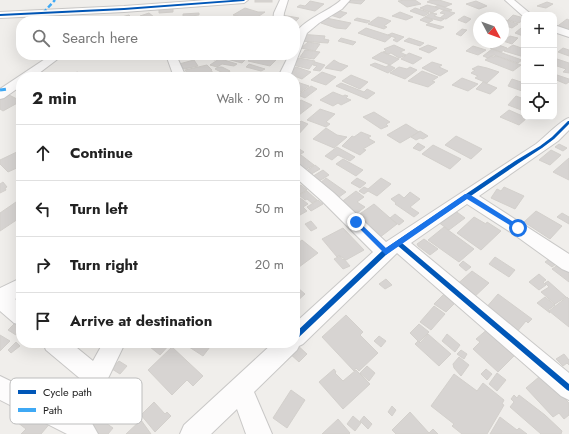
<!DOCTYPE html>
<meta charset="utf-8">
<style>
body{margin:0;font-family:Jost,sans-serif;background:#f2f2f2;color:#222}
.controls{position:absolute;right:12px;top:12px;display:grid;overflow:hidden;border-radius:8px;box-shadow:0 4px 16px #0002}
.controls button{width:36px;height:36px;display:grid;place-items:center;padding:0;border:0;border-bottom:1px solid #e0e0e0;background:#fff;color:#222;font:20px sans-serif}
.compass{position:absolute;left:473px;top:12px;width:36px;height:36px;border-radius:50%;background:#fff;box-shadow:0 4px 16px #0002;rotate:131deg}
.stop{position:absolute;width:12px;height:12px;margin:-9px;border:3px solid #1a73e8;border-radius:50%;background:#fff}
.stop.end{background:#1a73e8;border-color:#fff;box-shadow:0 1px 4px #0008}
.list{margin:0;padding:0;list-style:none}
h2{display:flex;justify-content:space-between;align-items:center;height:52px;margin:0;padding:0 16px;font-size:17px}
h2 small{font-size:13px;font-weight:400;color:#767676}
.list li{display:grid;grid-template-columns:26px 1fr auto;gap:12px;align-items:center;box-sizing:border-box;height:56px;padding:0 16px;border-top:1px solid #e0e0e0}
.list b{display:block;font-size:15px;white-space:nowrap}
.list em{font-size:13px;font-style:normal;color:#767676}
.icon{flex:none;width:22px;height:22px;fill:none;stroke:currentColor;stroke-width:2;stroke-linecap:round;stroke-linejoin:round}
.map{position:relative;flex:none;width:569px;height:434px;overflow:hidden}
.search{position:absolute;background:#fff;box-shadow:0 4px 16px #0002;left:16px;top:16px;width:284px;height:44px;display:flex;align-items:center;gap:10px;box-sizing:border-box;padding:0 14px;border-radius:16px;color:#767676;font-size:15px}
.panel{position:absolute;background:#fff;box-shadow:0 4px 16px #0002;left:16px;top:72px;width:284px;height:276px;border-radius:16px}
.map>svg:first-child{display:block}
.building{fill:#d7d4d2;stroke:#d3d0cc}
.lines{fill:none;stroke-linecap:round;stroke-linejoin:round}
.street-casing{stroke:#c9c8c7;stroke-width:2}
.street{fill:#fdfcfc;fill-rule:evenodd}
.quiet-far1{stroke:#3fa9f5;stroke-width:2.5;stroke-dasharray:5 2.5;stroke-linecap:butt}
.quiet{stroke:#3fa9f5;stroke-width:3;stroke-dasharray:6 3;stroke-linecap:butt}
.cycleway-casing{stroke:#fff;stroke-width:3}
.cycleway{fill:#0057b8;fill-rule:evenodd}
.route{fill:#1a73e8}
.key{fill:#fff;stroke:#bdbdbd;stroke-width:1}
.key-label{font-size:11px;fill:#222}
</style>
<div class="map">
<svg width="569" height="434" viewBox="0 0 569 434">
<rect width="100%" height="100%" fill="#f0eeeb"/>
<!-- building -->
<g class="building">
<rect x="255" y="0" width="17" height="2"/>
<path d="M346 0H365L361 4 345 2Z"/>
<path d="M405 0H415L421 4 407 7 398 1Z"/>
<path d="M431 0H439L452 4 445 7 427 2Z"/>
<path d="M310 1 324 4 315 11 297 7 300 5 305 6Z"/>
<path d="M476 1 485 5 487 6 479 9 466 4Z"/>
<path d="M547 2 553 4 546 8 537 6Z"/>
<path d="M427 5 440 8 432 13 420 8Z"/>
<path d="M438 5 449 9 452 10 446 11 435 7Z"/>
<path d="M173 7V12L159 13V8Z"/>
<path d="M245 8 258 12H265L253 20 233 15Z"/>
<path d="M415 8 425 11 429 13 424 16 410 11Z"/>
<path d="M332 9 347 13 340 18 330 15Z"/>
<path d="M444 10 455 13 446 19 440 18 445 14 440 13Z"/>
<path d="M400 12 413 17 406 20 392 16Z"/>
<path d="M149 13 154 17 144 20 141 18H144L140 16Z"/>
<path d="M199 13V15L183 17V14Z"/>
<path d="M431 13 437 14 434 16 444 19 441 21 425 17Z"/>
<path d="M129 15 134 20 116 21 114 19Z"/>
<path d="M282 15 299 18 295 22 282 21Z"/>
<path d="M513 15 524 18V19L519 23 508 20Z"/>
<path d="M464 16 471 19 466 23 458 20Z"/>
<path d="M378 17 383 18 391 21 384 26 387 27 384 29 368 24Z"/>
<path d="M425 17 433 20 428 23 420 20Z"/>
<path d="M326 18 351 23 346 29 336 28 321 23Z"/>
<path d="M357 18 370 21 367 23 354 20Z"/>
<path d="M503 19 518 24 512 28 503 25Z"/>
<path d="M567 19 569 20V33L555 28Z"/>
<path d="M429 23 444 27 440 29 426 25Z"/>
<path d="M366 28 388 35 392 36 385 42 358 33Z"/>
<path d="M521 28 524 29 523 36 515 33Z"/>
<path d="M462 29 467 30 461 36 456 34Z"/>
<path d="M392 33 404 37 397 42 393 40 396 38 388 35Z"/>
<path d="M299 34 325 36 324 39 329 40 328 43 299 41Z"/>
<path d="M510 36 518 38 512 44 503 41Z"/>
<path d="M341 38 356 42 353 45 338 41Z"/>
<path d="M409 38 424 43 420 46 404 41Z"/>
<path d="M308 42 320 44 315 51 301 48Z"/>
<path d="M496 44 507 48 501 52 490 48Z"/>
<path d="M394 45 405 50 400 52 406 55 399 58 391 53 388 54 383 52 386 51 384 49Z"/>
<path d="M428 45 437 48 429 53 419 49Z"/>
<path d="M513 45 524 49V57L504 51Z"/>
<path d="M473 46 486 50 478 55 466 51Z"/>
<path d="M563 48 569 50V56L558 52Z"/>
<path d="M492 49 505 54 522 60 518 63 494 55 488 58 483 56Z"/>
<path d="M305 50 320 52 314 59 300 57Z"/>
<path d="M382 52 399 59 390 65 372 58Z"/>
<path d="M409 53 422 58 413 64 401 59Z"/>
<path d="M207 55H222L215 60 204 57Z"/>
<path d="M254 55H262L278 58 270 66 248 61Z"/>
<path d="M231 56 246 59 242 63 227 59Z"/>
<path d="M491 56 493 57 496 56 521 65 513 71 485 60Z"/>
<path d="M299 58 315 61 309 69 293 65Z"/>
<path d="M554 58 569 63V73L563 72 566 69 554 65Z"/>
<path d="M219 59 224 60 237 64 234 66 222 64 217 67 210 65Z"/>
<path d="M194 60 198 66 184 69 179 64Z"/>
<path d="M334 60 339 63 348 66 341 71 325 68Z"/>
<path d="M315 62 325 65 320 71 313 70 317 66 313 65Z"/>
<path d="M432 62 442 65 439 67 448 71 440 76 422 68Z"/>
<path d="M375 63 386 67 389 65 395 68 388 73 370 65Z"/>
<path d="M249 64 265 69 261 71 246 67Z"/>
<path d="M207 65 212 70H211L213 73 196 77H190L184 73H187L185 70Z"/>
<path d="M478 66 487 68 499 72 487 83 475 78 478 76 471 73 475 70 472 69Z"/>
<path d="M218 67H222L230 71 225 74 215 69Z"/>
<path d="M296 67 311 72 302 79 287 73Z"/>
<path d="M399 67 407 69 410 67 417 70 405 79 390 73Z"/>
<path d="M422 71 438 77 432 81 435 82 428 87 408 81Z"/>
<path d="M77 72 90 77 71 76Z"/>
<path d="M172 72 176 75 170 77H155Z"/>
<path d="M229 72 238 74 247 77H222Z"/>
<path d="M322 72 336 77 326 85 311 80Z"/>
<path d="M554 74 569 79V82L566 84 554 79Z"/>
<path d="M351 75 368 82 360 89 342 81Z"/>
<path d="M462 78 478 84 468 91 452 85Z"/>
<path d="M512 79 524 83V89L522 91 508 86Z"/>
<path d="M295 81 300 83 309 86 298 94 295 92Z"/>
<path d="M483 82 497 88 490 94 476 89Z"/>
<path d="M341 83 364 92 367 89 375 93 367 99 336 86Z"/>
<path d="M311 86 317 89 305 98 298 95Z"/>
<path d="M333 92 343 96 345 95 348 96 346 98 351 100 341 105 338 103 333 106 320 100Z"/>
<path d="M7 94 21 101 3 111 0 109V98Z"/>
<path d="M516 96 524 99V111L508 105Z"/>
<path d="M301 100 312 105 299 115 295 113V104Z"/>
<path d="M320 109 335 114 326 122 330 124 326 127 307 120Z"/>
<path d="M509 110 527 118 519 125 500 117Z"/>
<path d="M374 112 390 122 386 124 388 126 381 129 363 117Z"/>
<path d="M301 121 308 124 295 138V127Z"/>
<path d="M406 124 419 132 400 143 387 135Z"/>
<path d="M326 128 337 135 347 137 334 148 313 139Z"/>
<path d="M420 131 428 136 423 139 420 138 416 140 411 137Z"/>
<path d="M361 132 371 136 368 138 375 142 363 149 366 150 360 155 342 146 352 136 354 137Z"/>
<path d="M456 136 482 149 471 159 445 145Z"/>
<path d="M418 143 425 147 420 151 413 148Z"/>
<path d="M559 144 567 148 563 151 555 147Z"/>
<path d="M433 145 461 159 450 169 422 154Z"/>
<path d="M295 146 304 152 295 158Z"/>
<path d="M337 147 355 157 350 161 338 155 332 160 325 156Z"/>
<path d="M21 150V166L8 172 0 164V160Z"/>
<path d="M551 150 561 155 550 165 539 160Z"/>
<path d="M301 155 314 165 301 172 295 167V159Z"/>
<path d="M569 158V180L553 172Z"/>
<path d="M343 159 363 170 356 176 336 164Z"/>
<path d="M315 165 320 169 308 176 303 173Z"/>
<path d="M323 170 329 175 316 183 310 178Z"/>
<path d="M326 178 346 192 339 197 320 183Z"/>
<path d="M357 178 366 183 360 188 351 183Z"/>
<path d="M381 178 391 184 377 196 368 191 364 194 359 191 364 187 368 189Z"/>
<path d="M3 182 7 187 5 188 6 190 0 193V184Z"/>
<path d="M301 185 307 190 298 195 295 191V188Z"/>
<path d="M504 187 524 196 515 209 491 198 497 189 501 191Z"/>
<path d="M307 191 317 200 312 203 307 199 305 200 299 195Z"/>
<path d="M356 191 364 197 357 202 365 207 356 214 340 203Z"/>
<path d="M410 192 420 199 410 207 419 213 414 217 395 204 396 203 391 199 399 194 404 198Z"/>
<path d="M295 194 308 204 303 207 307 211 300 215 295 213Z"/>
<path d="M318 200 323 204 311 211 307 207Z"/>
<path d="M16 202 21 206V217L0 231V213Z"/>
<path d="M374 204 397 224 379 238 354 218Z"/>
<path d="M454 210 465 218 449 230 438 222Z"/>
<path d="M536 211 562 226 550 239 524 222Z"/>
<path d="M562 213 569 217V224L557 217Z"/>
<path d="M395 214 404 221 399 225 390 218Z"/>
<path d="M474 217 486 224 487 222 501 231 481 250 457 233Z"/>
<path d="M311 221 317 228 311 231 305 224Z"/>
<path d="M444 227 474 249 459 262 428 240Z"/>
<path d="M343 228 364 250 346 260 339 255 337 257 322 239Z"/>
<path d="M424 239 438 249 430 255 418 246 417 244Z"/>
<path d="M302 240 318 253 295 270V245Z"/>
<path d="M560 251 567 256 552 267 545 262Z"/>
<path d="M340 256 343 260 344 259 350 266 343 269 334 259Z"/>
<path d="M495 257 515 270 509 277 489 264Z"/>
<path d="M569 257V282L552 269Z"/>
<path d="M463 261 471 267 466 271 459 265Z"/>
<path d="M472 271 489 283 470 301 453 288Z"/>
<path d="M539 274 546 280 543 282 546 285 539 290 529 282Z"/>
<path d="M386 279 392 285 385 289 379 284Z"/>
<path d="M548 281 566 297 555 304 541 292 549 287 545 283Z"/>
<path d="M298 288 305 294 295 303V290Z"/>
<path d="M446 292 457 301 446 312 434 304Z"/>
<path d="M498 294 532 319 528 323 526 321 516 333 485 309Z"/>
<path d="M545 297 555 305 548 310 550 313 537 303Z"/>
<path d="M567 297 569 299V327L549 311Z"/>
<path d="M434 306 445 314 431 330 420 322Z"/>
<path d="M346 315 363 332 360 335 378 353 359 371 356 368 354 371 322 337Z"/>
<path d="M15 323 21 328V331L16 335 8 330Z"/>
<path d="M419 324 429 332 419 342 410 333Z"/>
<path d="M489 328 517 353 498 372 473 349 480 342 476 339Z"/>
<path d="M428 334 451 354 439 366 415 344 418 341 420 343Z"/>
<path d="M447 334 460 345 455 352 442 341Z"/>
<path d="M0 335 10 341 0 351Z"/>
<path d="M379 336 386 341 381 347 374 341Z"/>
<path d="M16 342 20 346 11 353 8 350Z"/>
<path d="M145 343H171L160 355Z"/>
<path d="M183 343H213L203 356Z"/>
<path d="M296 344 307 354 299 362 288 352Z"/>
<path d="M172 347 203 376 193 386 187 380 172 395 148 370Z"/>
<path d="M461 350 467 354 464 359 457 354Z"/>
<path d="M564 354 569 360V365L567 363 563 366 556 359Z"/>
<path d="M459 357 469 365 461 376 454 368 453 364Z"/>
<path d="M119 361 127 366 120 374 112 369Z"/>
<path d="M367 366 375 373 369 381 360 373Z"/>
<path d="M334 369 336 372 335 373 343 381 356 370 370 384 343 409 319 382Z"/>
<path d="M486 369 492 374 487 380 481 374Z"/>
<path d="M542 371 568 397 565 399 569 403V415L564 419 559 413 553 417 526 388 539 377 537 375Z"/>
<path d="M497 373 506 380 497 391 489 384Z"/>
<path d="M454 374 477 391 483 383 504 400 502 404 504 405 487 434H462L452 426 454 424 431 406Z"/>
<path d="M291 390 305 400 287 428 273 418Z"/>
<path d="M514 395 517 398 519 395 545 415 562 431 561 434H541L510 407 514 402 511 399Z"/>
<path d="M154 402 165 414 167 412 171 416 155 432 141 415Z"/>
<path d="M28 403 52 421 41 434H21L26 429 13 419Z"/>
<path d="M392 406 396 410 392 416 388 412Z"/>
<path d="M410 412 429 433 433 429 438 434H396L392 430Z"/>
<path d="M93 414 113 428 108 434H92L83 427Z"/>
<path d="M353 416 361 423 355 431 347 424Z"/>
<path d="M364 416 372 424 368 429 360 421Z"/>
<path d="M500 417 517 430 519 428 527 434H490Z"/>
<path d="M338 419 350 433 349 434H322Z"/>
<path d="M141 420 151 434H126Z"/>
</g>
<g class="lines">
<defs>
<g id="street">
<path d="M208 0H248L244 3 124 12 0 18V12L124 6Z"/>
<path d="M280 0H288L284 13 283 21H273L274 13Z"/>
<path d="M341 0H350L342 9 319 23 307 33 290 77H278L289 55H295C295 49 294 42 295 36 299 21 330 11 341 0Z"/>
<path d="M505 0H514L532 15H524V17Z"/>
<path d="M554 25 569 30V37L554 32Z"/>
<path d="M51 55H63L34 77H21V86L4 98 0 99V89Z"/>
<path d="M166 55H176L186 77H174Z"/>
<path d="M569 118V130L558 141 479 196 569 254V272L562 269 512 233 467 204 411 243 569 373V400L561 396 397 253 303 344 299 346 297 350 254 392 272 434H246L237 409 211 434H180L184 425 273 343H295V323L373 252 322 201 295 177V164L300 165 334 193 386 242 536 144C544 138 561 120 569 118Z"/>
<path d="M21 278V296L15 299 21 304V325L14 323 0 311V288Z"/>
<path d="M43 343H71L93 361 103 343H125L89 418 98 434H67L0 400V376L68 409 83 381 46 350Z"/>
</g>
</defs>
<!-- street casing -->
<use href="#street" class="street-casing"/>
<!-- street -->
<use href="#street" class="street"/>
<!-- quiet-far1 -->
<path class="quiet-far1" d="M43 13 55 0"/>
<!-- quiet -->
<path class="quiet" d="M0 90 7 89"/>
<defs>
<g id="cycleway">
<path d="M233 0H245L244 1 124 10 0 16V14L124 8Z"/>
<path d="M568 121H569V124L554 139 542 148 519 163 402 243 569 384V391L567 390 398 246 387 254 297 339 295 340V333L383 250 515 161 540 146 552 137Z"/>
</g>
</defs>
<!-- cycleway casing -->
<use href="#cycleway" class="cycleway-casing"/>
<!-- cycleway -->
<use href="#cycleway" class="cycleway"/>
</g>
<!-- route -->
<path class="route" d="M465 194H469L520 226V229H516L467 199 386 255 353 222 354 221H358L386 248Z"/>
<!-- legend -->
<rect x="10" y="378" width="132" height="46" rx="6" class="key"/>
<rect x="18" y="390" width="18" height="4" fill="#0057b8"/>
<rect x="18" y="408" width="18" height="4" fill="#3fa9f5"/>
<g class="key-label">
<text x="43" y="396">Cycle path</text>
<text x="43" y="414">Path</text>
</g>
</svg>
<div class="controls">
<button>+</button>
<button>−</button>
<button><svg class="icon" aria-label="locate" viewBox="0 0 24 24"><circle cx="12" cy="12" r="6"/><path d="M12 2v4M12 18v4M2 12h4M18 12h4"/></svg></button>
</div>
<svg class="compass" viewBox="-18 -18 36 36"><path d="M0-13l5 13h-10z" fill="#e53935"/><path d="M0 13l5-13h-10z" fill="#767676"/></svg>
<div class="stop" style="left:518px;top:228px"></div>
<div class="stop end" style="left:356px;top:222px"></div>
<div class="search"><svg class="icon" aria-label="search" viewBox="0 0 24 24"><circle cx="10" cy="10" r="6"/><path d="M15 15l6 6"/></svg>Search here</div>
<section class="panel">
<h2>2 min<small>Walk · 90 m</small></h2>
<ul class="list">
<li><svg class="icon" aria-label="ahead" viewBox="0 0 24 24"><path d="M12 20V5M6 11l6-6 6 6"/></svg><div><b>Continue</b></div><em>20 m</em></li>
<li><svg class="icon" aria-label="left" viewBox="0 0 24 24"><path d="M17 20v-9H6M10 6l-5 5 5 5"/></svg><div><b>Turn left</b></div><em>50 m</em></li>
<li><svg class="icon" aria-label="right" viewBox="0 0 24 24"><path d="M7 20v-9h11M14 6l5 5-5 5"/></svg><div><b>Turn right</b></div><em>20 m</em></li>
<li><svg class="icon" aria-label="arrive" viewBox="0 0 24 24"><path d="M6 21V4h12l-3 4 3 4H6"/></svg><div><b>Arrive at destination</b></div></li>
</ul>
</section>
</div>
